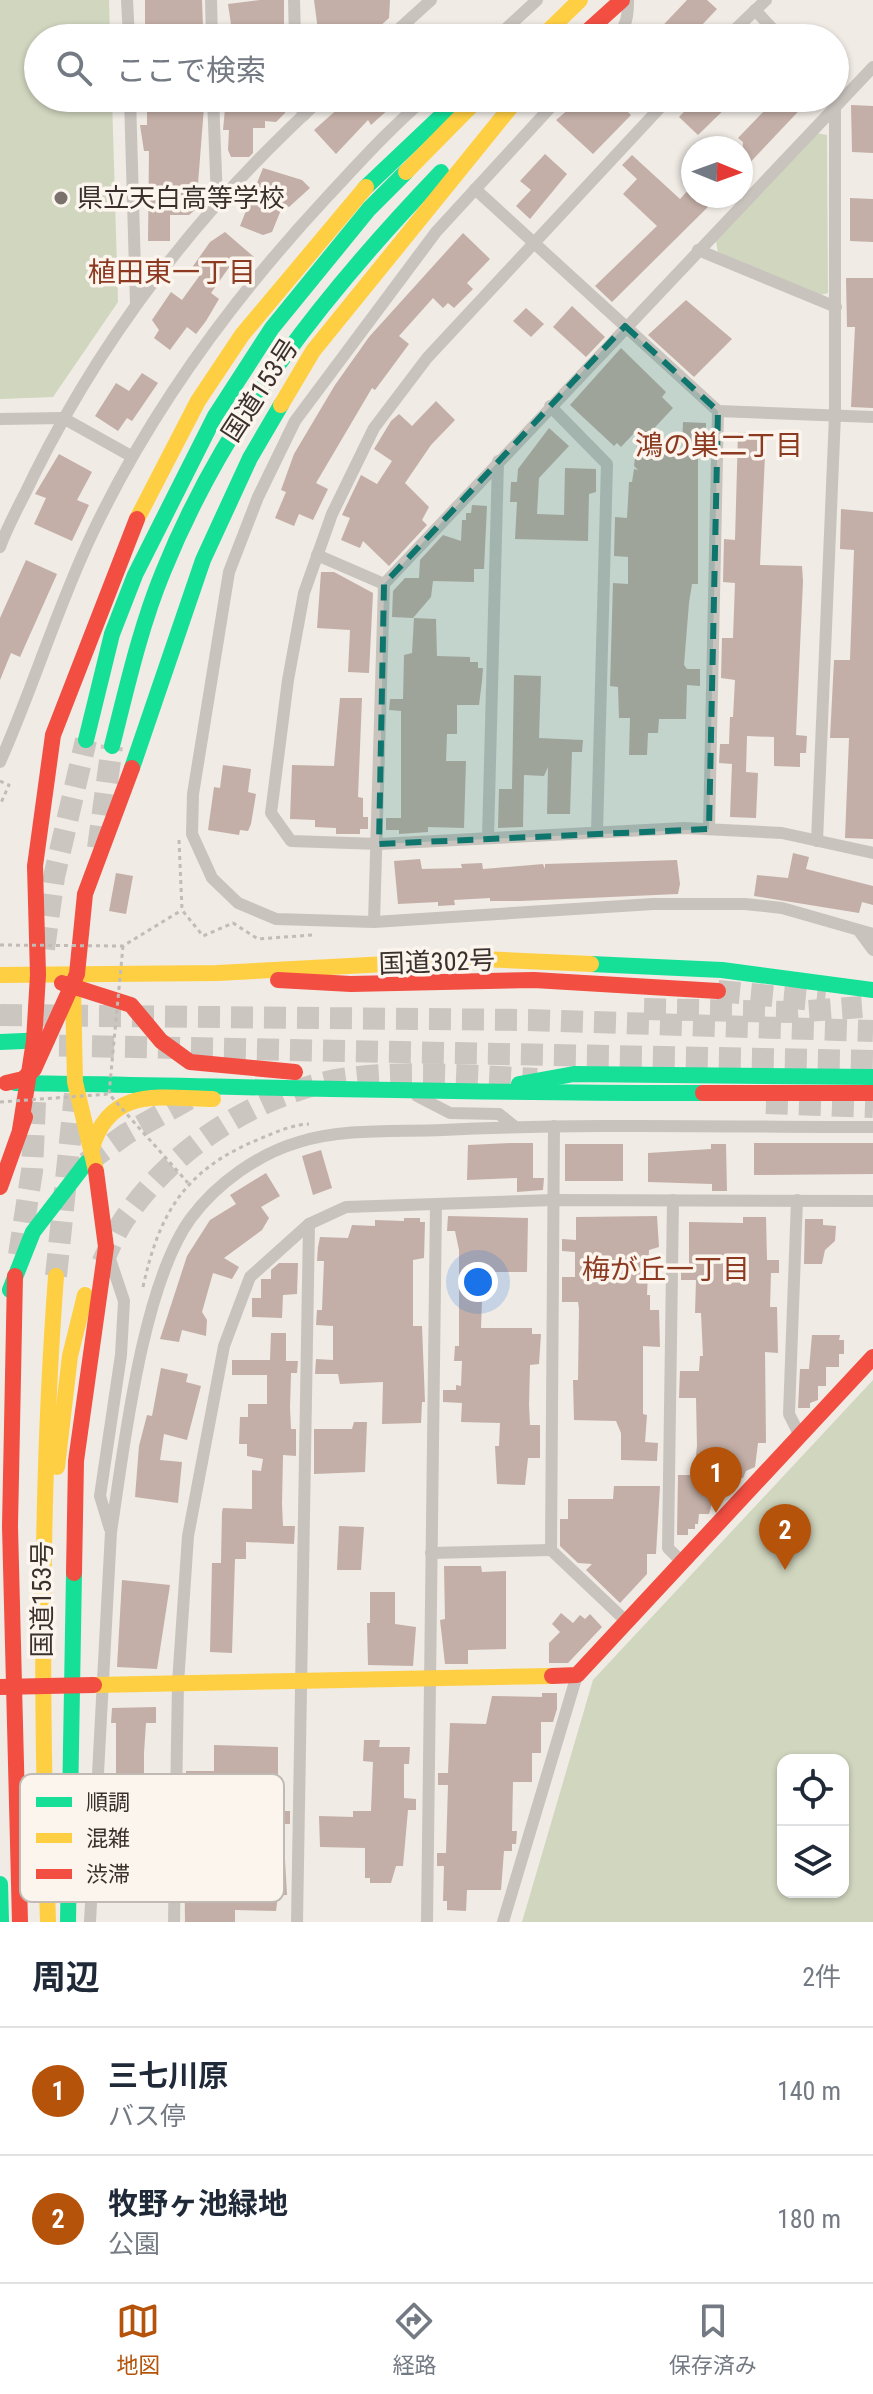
<!DOCTYPE html>
<html lang="ja">
<meta charset="utf-8">
<style>
body{margin:0;font-family:"Roboto Condensed","Noto Sans JP",sans-serif;background:#f2f2f3;color:#1f2937}
.controls{position:absolute;right:24px;bottom:24px;display:grid;overflow:hidden;border-radius:16px;box-shadow:0 2px 6px #0004}
.controls button{width:72px;height:72px;display:grid;place-items:center;padding:0;border:0;border-bottom:2px solid #e0e1e3;background:#fff;color:#1f2937;font:40px sans-serif}
.compass{position:absolute;left:681px;top:136px;width:72px;height:72px;border-radius:50%;background:#fff;box-shadow:0 2px 6px #0004;rotate:91deg}
.you{position:absolute;left:478px;top:1282px;width:28px;height:28px;margin:-20px;border:6px solid #fff;border-radius:50%;background:#1a73e8;box-shadow:0 0 0 12px #1a73e833}
.badge{display:grid;place-items:center;width:52px;height:52px;border-radius:50%;background:#b45309;color:#fff;font-size:26px;font-weight:700}
.pin{position:absolute;translate:-50% -66px;filter:drop-shadow(0 2px 4px #0008)}
.pin::after{content:'';position:absolute;top:42px;width:28px;height:24px;background:inherit;clip-path:polygon(0 0,100% 0,50% 100%)}
.list{margin:0;padding:0;list-style:none}
h2{display:flex;justify-content:space-between;align-items:center;height:104px;margin:0;padding:0 32px;font-size:34px}
h2 small{font-size:26px;font-weight:400;color:#747a83}
.list li{display:grid;grid-template-columns:52px 1fr auto;gap:24px;align-items:center;box-sizing:border-box;height:128px;padding:0 32px;border-top:2px solid #e0e1e3}
.list b{display:block;font-size:30px;white-space:nowrap}
.list p{margin:0;font-size:26px;white-space:nowrap;color:#747a83}
.list em{font-size:26px;font-style:normal;color:#747a83}
.icon{flex:none;width:44px;height:44px;fill:none;stroke:currentColor;stroke-width:2;stroke-linecap:round;stroke-linejoin:round}
.map{position:relative;flex:none;width:873px;height:1922px;overflow:hidden}
.search{position:absolute;background:#fff;box-shadow:0 2px 6px #0004;left:24px;right:24px;top:24px;height:88px;display:flex;align-items:center;gap:20px;box-sizing:border-box;padding:0 28px;border-radius:44px;color:#747a83;font-size:30px}
.sheet{height:360px;background:#fff}
nav{display:flex;justify-content:space-around;align-items:center;box-sizing:border-box;height:112px;border-top:2px solid #e0e1e3;background:#fff;font-size:22px;color:#747a83}
nav a{display:grid;justify-items:center;gap:4px}
nav .on{color:#b45309}
.map>svg:first-child{display:block}
.green{fill:#d1d6bf;fill-rule:evenodd}
.building{fill:#c3afa7}
.lines{fill:none;stroke-linecap:round;stroke-linejoin:round}
.highway-tunnel{stroke:#ccc6c0;stroke-width:22;stroke-dasharray:22 11;stroke-linecap:butt}
.path{stroke:#c2bbb6;stroke-width:3;stroke-dasharray:4 4;stroke-linecap:butt}
.street{stroke:#c9c3be;stroke-width:12}
.fast{stroke:#16e098;stroke-width:16}
.slow{stroke:#ffcf43;stroke-width:16}
.jam{stroke:#f24e42;stroke-width:16}
.path-bridge{stroke:#c2bbb6;stroke-width:3;stroke-dasharray:4 4;stroke-linecap:butt}
.jam-bridge{stroke:#f24e42;stroke-width:16}
.marked{fill:#0f766e;fill-opacity:0.2;stroke:#0f766e;stroke-width:6;stroke-dasharray:16 10;stroke-linejoin:round}
.poi-dot{fill:#7a716c;stroke:#fbf5ee;stroke-width:3}
.labels{text-anchor:middle;stroke-width:7;stroke-linejoin:round;paint-order:stroke}
.poi-label{font-size:26px;fill:#3b302b;stroke:#fbf5ee;text-anchor:start}
.street-label{font-size:26px;fill:#3b302b;stroke:#fbf5ee}
.neighbourhood-label{font-size:28px;fill:#8c3b22;stroke:#fbf5ee}
.key{fill:#fbf5ee;stroke:#c1bab4;stroke-width:2}
.key-label{font-size:22px;fill:#3b302b}
</style>
<div class="map">
<svg width="873" height="1922" viewBox="0 0 873 1922">
<rect width="100%" height="100%" fill="#f0ebe5"/>
<!-- green -->
<g class="green">
<path d="M0 0H109L110 38H38V98H112L118 302 53 397 0 399Z"/>
<path d="M816 133 827 135 828 293 820 295 718 252 716 241Z"/>
<path d="M873 1380V1922H522L593 1680ZM783 1760H843V1892H783Z"/>
</g>
<!-- building -->
<g class="building">
<path d="M145 0H202L203 27H199V38H145Z"/>
<path d="M260 0H284V38H233L228 4Z"/>
<path d="M314 0H390L389 18 367 38H319Z"/>
<path d="M687 0H707L717 9 701 26 713 38H651Z"/>
<path d="M147 98H200V107H204L196 209 189 215H170V241H148L149 151H144L140 125H147Z"/>
<path d="M226 98 285 103V113L276 122 265 121V128H253V153L249 157H231L228 150 229 130H223Z"/>
<path d="M350 98H401L371 125 368 120 336 154 314 130Z"/>
<path d="M582 98H637L626 110 631 115 593 154 556 120Z"/>
<path d="M697 98H736L698 135 679 117Z"/>
<path d="M770 98H811L741 172 743 142 738 138 767 108 763 105Z"/>
<path d="M851 105 873 106V153L852 152Z"/>
<path d="M545 154 567 174 530 219 516 206 531 190 520 181Z"/>
<path d="M632 155 680 199 693 185V196H719L612 302 595 286 657 226 623 194 637 179 622 165Z"/>
<path d="M263 168 302 180 310 188 289 207 283 205 272 232 263 235 240 226Z"/>
<path d="M850 198 873 199V242L850 241Z"/>
<path d="M225 232 254 257 239 274 230 266 211 293 219 299 206 321 196 334 187 327 170 350 154 338 159 330 152 320 171 292 182 300 200 275 191 269 210 242Z"/>
<path d="M463 233 490 259 467 283 473 289 454 308 448 303 443 308 433 298 399 336 409 344 375 390 372 388 316 483 328 489 313 520 299 514 294 526 275 518 286 492 281 490 294 454 335 385 369 337Z"/>
<path d="M846 278H873V408L851 407 855 327H847Z"/>
<path d="M686 300 732 339 694 377 648 335Z"/>
<path d="M572 306 605 337 586 357 553 327Z"/>
<path d="M526 308 544 324 531 337 513 321Z"/>
<path d="M621 348 666 392 662 397 673 408 645 438 661 452H682L683 422 706 423V451H698V584H692L689 603 684 665 687 669H700V686L687 685 686 719H659L658 733H648L647 755H629L630 718H619L618 687 610 686 613 583 628 584V557L614 556 615 517 627 518 629 482H632L634 469 638 470 634 466 639 428 621 447 617 443 614 446 570 405Z"/>
<path d="M142 373 158 383 132 421 127 418 118 431 95 416 116 383 129 391Z"/>
<path d="M436 401 455 420 431 445 405 483 429 507 422 520 427 525 389 566 363 541 360 548 341 540 350 518 342 515 361 475 377 484 392 461 374 449 391 421 399 414 412 426Z"/>
<path d="M549 428 569 446 539 478 537 514 564 515 565 468 596 469V492L589 494 588 541 515 539 517 502H510L511 482H517L518 469Z"/>
<path d="M738 432 766 433 760 565 802 566 803 581 796 735 807 736 806 753H800V767L774 766V737L747 736 746 772 758 773 756 818 730 817 732 764 719 763 720 744H729L730 717H733L735 680 721 678 722 638H733L735 583 723 582 724 539 735 540Z"/>
<path d="M59 454 92 472 77 500 89 505 72 541 34 524 46 498 35 494Z"/>
<path d="M472 505 487 506 484 569H474V582L433 581 431 597 413 618 392 617 393 591 405 578H419L420 560 443 535 461 541 462 520H466V513H471Z"/>
<path d="M841 509 873 512V839L845 838 849 738H830L834 660H850L854 550 840 549Z"/>
<path d="M26 560 57 574 20 657 11 653 0 680V618Z"/>
<path d="M321 572H334L373 593 369 673 348 672 350 630 317 628Z"/>
<path d="M414 618 436 619 437 656 470 657V662H478V668H483L482 681 479 705H457V734H447L446 761H466L464 828 428 827V832L399 834V830H386V818H401V711L389 710 390 699H403L404 655 412 653Z"/>
<path d="M514 675 541 676 539 738 583 740 582 752H572L570 814H547L548 767 544 776 524 775 523 827 498 828 499 789H512Z"/>
<path d="M340 698H362L358 797 363 798V817H368V829H360V834H336V828L315 827V820L290 819 292 765 334 766Z"/>
<path d="M223 765 251 769 248 792 256 794 251 824 248 831 240 830 239 835 208 830 214 787 220 788Z"/>
<path d="M793 853 809 857 806 869 873 886V905L862 902 859 913 754 896 757 875 788 878Z"/>
<path d="M420 859 422 869 462 868 461 864 482 863 483 869 543 864 545 869V864L677 860 680 884 678 894 520 901H490V898L454 900 455 905 438 906V902L398 904 394 861Z"/>
<path d="M116 873 133 876 126 914 109 911Z"/>
<path d="M511 1143H533V1178H544L543 1190 517 1192V1178L467 1180 468 1145Z"/>
<path d="M754 1143H873V1174L754 1175Z"/>
<rect x="565" y="1144" width="58" height="37"/>
<path d="M711 1144H726L727 1191H712V1184L648 1182V1153L711 1149Z"/>
<path d="M321 1150 332 1188 313 1195 302 1156Z"/>
<path d="M266 1173 280 1196 261 1207 269 1218 262 1230 224 1258 239 1267 232 1279 213 1273 202 1312 207 1320 206 1336 182 1330 179 1342 160 1339 187 1256 210 1220 236 1204 230 1195Z"/>
<path d="M448 1216 528 1218 527 1272H483L481 1328H532V1334H541L539 1364 530 1365 529 1405 530 1425H540V1458H528L525 1485 497 1484 495 1446H499L500 1423 461 1422 462 1403 443 1402V1390H456V1385L461 1386 462 1361H454L455 1346H459V1250L455 1231H447Z"/>
<path d="M657 1216 659 1247 649 1250 647 1295H650V1310H659L660 1347 643 1346V1414L647 1415 645 1442 658 1443 657 1461 621 1460V1433L616 1421 574 1420 573 1380H578L579 1309 578 1302H562V1277H575V1252L562 1251V1239L576 1240V1217Z"/>
<path d="M743 1217H766L767 1260H779V1273H771L770 1307H777L778 1353 765 1352 766 1443H758L755 1467 746 1471 743 1478H721V1499H713L709 1514H699L698 1524H695V1529H688V1535H677L678 1475H694L697 1446 696 1398H679L680 1371H699L700 1356H703L701 1313H695L696 1280H681V1264H689V1222L743 1223Z"/>
<path d="M404 1218H420V1222H425L424 1258 413 1260V1326H422L425 1402H422L421 1423 382 1424 383 1382 340 1384 338 1374H315L316 1359 333 1360V1326L316 1325 317 1310H322L324 1261H317L318 1247 320 1237 348 1238 352 1225 375 1226V1220L404 1221Z"/>
<path d="M805 1219H823V1225L836 1226 835 1241 825 1250 822 1264H804Z"/>
<path d="M279 1263H298L297 1294 283 1295 282 1318 252 1317V1298H261V1279H271V1270Z"/>
<path d="M271 1333H286V1361H298L297 1373H291L290 1407 291 1429H296V1456L283 1455 282 1504 283 1526H295L294 1544 246 1542V1559H235L232 1653 210 1652 212 1563H221L222 1512 223 1508 252 1509V1470L261 1471 263 1459 247 1456V1444H239L240 1417H248V1404H267V1375H232V1360H270Z"/>
<path d="M812 1335H840L839 1340H844V1354H839V1367H826V1386H818V1400L810 1403V1408H798L800 1369H809Z"/>
<path d="M161 1368 188 1374 186 1382 201 1386 187 1440 164 1434 160 1460 182 1462 178 1503 135 1497 139 1446 147 1415 152 1416Z"/>
<path d="M354 1422H367L365 1472 314 1474V1429H352Z"/>
<path d="M614 1486H660L656 1554H647V1574L620 1603 586 1570 592 1564 578 1563 560 1546V1519H568V1499H613Z"/>
<path d="M339 1526 364 1527 361 1570H337Z"/>
<path d="M444 1566H481L482 1572 506 1571V1649L468 1650V1664H445L440 1620 445 1619Z"/>
<path d="M122 1580 170 1585 157 1669 117 1667Z"/>
<path d="M370 1592H395V1624L416 1627 413 1666 368 1665 367 1623H370Z"/>
<path d="M561 1613 573 1623 580 1615 585 1619 590 1614 602 1627 568 1663H549V1643L560 1632 552 1624Z"/>
<path d="M542 1693H557V1709L553 1722H541V1753H532V1782H513L512 1831H517L516 1844H512V1851H504L501 1890H467L466 1911 447 1910V1901H443L444 1866H437V1853H446L448 1785H438V1773H448L450 1723 486 1724 492 1696 542 1697Z"/>
<path d="M156 1707V1723H146L144 1753V1778H158V1791H148L144 1883 116 1887 112 1861 116 1827V1723H111L112 1708Z"/>
<path d="M364 1740H380L379 1747H410L409 1764H404V1798L416 1799V1810H408L403 1866H396L391 1883H370V1878H365V1848L320 1847 319 1816 353 1817V1811H371L373 1762 363 1761Z"/>
<path d="M214 1745 278 1747V1811H290V1824H283L287 1895H278L276 1911 235 1910V1922H185L184 1841H198V1813H185L186 1771H214Z"/>
</g>
<g class="lines">
<!-- highway-tunnel -->
<g class="highway-tunnel">
<path d="M98 848 112 746"/>
<path d="M44 949 54 877 86 740"/>
<path d="M718 991 825 1001"/>
<path d="M644 1009 794 1012 862 1007"/>
<path d="M0 1015 528 1020 873 1031"/>
<path d="M26 1045 873 1061"/>
<path d="M766 1103 873 1107"/>
<path d="M86 1163 126 1134 194 1096"/>
<path d="M19 1255 32 1171 36 1079"/>
<path d="M102 1263C110 1247 117 1228 128 1214 171 1153 239 1107 311 1086 372 1067 472 1076 537 1079"/>
<path d="M56 1276 75 1094"/>
</g>
<!-- path -->
<g class="path">
<path d="M0 781 9 785 0 805"/>
<path d="M179 840 182 910 203 936 233 923 258 939 312 935"/>
<path d="M143 1287C159 1213 185 1170 257 1140 274 1133 290 1125 309 1124"/>
</g>
<!-- street -->
<g class="street">
<path d="M127 0 129 38"/>
<path d="M211 0 212 38"/>
<path d="M294 0 295 38"/>
<path d="M755 10 781 38"/>
<path d="M389 38 431 0"/>
<path d="M496 38 537 0"/>
<path d="M615 38C627 26 628 16 628 0"/>
<path d="M726 38 766 0"/>
<path d="M130 98 136 304"/>
<path d="M213 98 217 200"/>
<path d="M298 98 304 115"/>
<path d="M559 98 436 232 295 421 258 497 229 572 193 794 192 834 212 878 238 903 276 919 374 922 653 904H745L782 908 873 934"/>
<path d="M669 98 427 358 374 428 332 514 304 593 288 680 271 813 291 841 379 844 684 828 782 833 873 853"/>
<path d="M475 189 718 411 873 417"/>
<path d="M698 250 836 307"/>
<path d="M550 406 607 464 597 832"/>
<path d="M0 419 63 418 131 456"/>
<path d="M0 547C9 522 23 499 34 475 105 332 204 205 322 98"/>
<path d="M317 555 384 584 873 67"/>
<path d="M0 762C34 686 57 607 93 532 152 408 234 297 328 196 359 163 391 127 426 98"/>
<path d="M709 829 718 411"/>
<path d="M488 838 498 461"/>
<path d="M817 841 835 415V97"/>
<path d="M374 922 384 584"/>
<path d="M859 931 873 950"/>
<path d="M417 1096 450 1113 499 1114 514 1126"/>
<path d="M554 1126 551 1550 627 1622"/>
<path d="M673 1200 668 1548 682 1562"/>
<path d="M797 1200 789 1414 800 1436"/>
<path d="M108 1253 124 1301 121 1355 100 1496 110 1529"/>
<path d="M431 1553 551 1550"/>
<path d="M90 1922 111 1532C124 1447 142 1285 191 1218 217 1183 258 1154 299 1142 344 1128 396 1132 443 1130 586 1123 730 1127 873 1127"/>
<path d="M174 1922 178 1683 188 1536 224 1346 250 1277 309 1224 346 1207 553 1200 873 1201"/>
<path d="M297 1922 309 1224"/>
<path d="M427 1922 436 1204"/>
<path d="M503 1922 577 1675"/>
</g>
<!-- fast -->
<g class="fast">
<path d="M366 187 460 98"/>
<path d="M86 740 112 634 135 575 215 416 272 328 369 209 406 172"/>
<path d="M112 746C127 687 140 628 163 572 225 418 327 291 441 172"/>
<path d="M132 768 203 560 250 458 281 405"/>
<path d="M591 964 722 970 873 990"/>
<path d="M0 1042 47 1040"/>
<path d="M15 1083C245 1086 474 1094 703 1093"/>
<path d="M519 1084 574 1074 873 1077"/>
<path d="M10 1290 33 1232 86 1163"/>
<path d="M0 1884 1 1922"/>
<path d="M68 1922 74 1573"/>
</g>
<!-- slow -->
<g class="slow">
<path d="M541 38 580 0"/>
<path d="M406 172 479 98"/>
<path d="M281 405 313 351 518 98"/>
<path d="M137 519 198 401 242 335 366 187"/>
<path d="M0 975 217 973 482 959 591 964"/>
<path d="M73 986 75 1082 96 1171"/>
<path d="M92 1148C110 1086 160 1098 213 1099"/>
<path d="M57 1467 70 1356 85 1295"/>
<path d="M94 1685 552 1676"/>
<path d="M48 1922C41 1706 40 1491 56 1276"/>
</g>
<!-- jam -->
<g class="jam">
<path d="M580 38 622 0"/>
<path d="M278 980 351 984 534 980 718 991"/>
<path d="M62 983 131 1005 161 1041 190 1062 295 1072"/>
<path d="M6 1083 23 1079 34 1069 77 974 85 894 132 768"/>
<path d="M703 1093H873"/>
<path d="M20 1130 34 1041 38 975 35 866 53 735 137 519"/>
<path d="M0 1187 25 1117"/>
<path d="M15 1276 10 1526 20 1922"/>
<path d="M74 1573 76 1461 106 1247 96 1171"/>
<path d="M552 1676 577 1675 873 1357"/>
</g>
<!-- path-bridge -->
<g class="path-bridge">
<path d="M0 945 123 946 182 910"/>
<path d="M123 946 109 1094 188 1183"/>
<path d="M0 1102 109 1094"/>
</g>
<!-- jam-bridge -->
<path class="jam-bridge" d="M0 1687 94 1685"/>
</g>
<!-- marked area -->
<path class="marked" d="M625 326 718 411 709 829 379 844 384 584Z"/>
<!-- markers -->
<circle class="poi-dot" cx="61" cy="198" r="8"/>
<g class="labels">
<!-- poi labels -->
<g class="poi-label">
<text x="77" y="207">県立天白高等学校</text>
</g>
<!-- street labels -->
<g class="street-label">
<text transform="translate(260 390) rotate(-57)" y="9">国道153号</text>
<text transform="translate(437 962) rotate(-2)" y="9">国道302号</text>
<text transform="translate(42 1599) rotate(-90)" y="9">国道153号</text>
</g>
<!-- neighbourhood labels -->
<g class="neighbourhood-label">
<text x="172" y="282">植田東一丁目</text>
<text x="719" y="455">鴻の巣二丁目</text>
<text x="666" y="1279">梅が丘一丁目</text>
</g>
</g>
<!-- legend -->
<rect x="20" y="1774" width="264" height="128" rx="12" class="key"/>
<rect x="36" y="1797" width="36" height="10" fill="#16e098"/>
<rect x="36" y="1833" width="36" height="10" fill="#ffcf43"/>
<rect x="36" y="1869" width="36" height="10" fill="#f24e42"/>
<g class="key-label">
<text x="86" y="1810">順調</text>
<text x="86" y="1846">混雑</text>
<text x="86" y="1882">渋滞</text>
</g>
</svg>
<div class="controls">
<button><svg class="icon" aria-label="locate" viewBox="0 0 24 24"><circle cx="12" cy="12" r="6"/><path d="M12 2v4M12 18v4M2 12h4M18 12h4"/></svg></button>
<button><svg class="icon" aria-label="layers" viewBox="0 0 24 24"><path d="M12 4l9 5-9 5-9-5zM3 14l9 5 9-5"/></svg></button>
</div>
<svg class="compass" viewBox="-18 -18 36 36"><path d="M0-13l5 13h-10z" fill="#e53935"/><path d="M0 13l5-13h-10z" fill="#747a83"/></svg>
<div class="you"></div>
<div class="pin badge" style="left:716px;top:1513px">1</div>
<div class="pin badge" style="left:785px;top:1570px">2</div>
<div class="search"><svg class="icon" aria-label="search" viewBox="0 0 24 24"><circle cx="10" cy="10" r="6"/><path d="M15 15l6 6"/></svg>ここで検索</div>
</div>
<section class="sheet">
<h2>周辺<small>2件</small></h2>
<ul class="list">
<li><span class="badge">1</span><div><b>三七川原</b><p>バス停</p></div><em>140 m</em></li>
<li><span class="badge">2</span><div><b>牧野ヶ池緑地</b><p>公園</p></div><em>180 m</em></li>
</ul>
</section>
<nav>
<a class="on"><svg class="icon" aria-label="map" viewBox="0 0 24 24"><path d="M3 6l6-2 6 2 6-2v14l-6 2-6-2-6 2zM9 4v14M15 6v14"/></svg>地図</a>
<a><svg class="icon" aria-label="directions" viewBox="0 0 24 24"><path d="M12 3l9 9-9 9-9-9zM9 14v-3h6M13 9l2 2-2 2"/></svg>経路</a>
<a><svg class="icon" aria-label="saved" viewBox="0 0 24 24"><path d="M7 4h10v16l-5-4-5 4z"/></svg>保存済み</a>
</nav>
